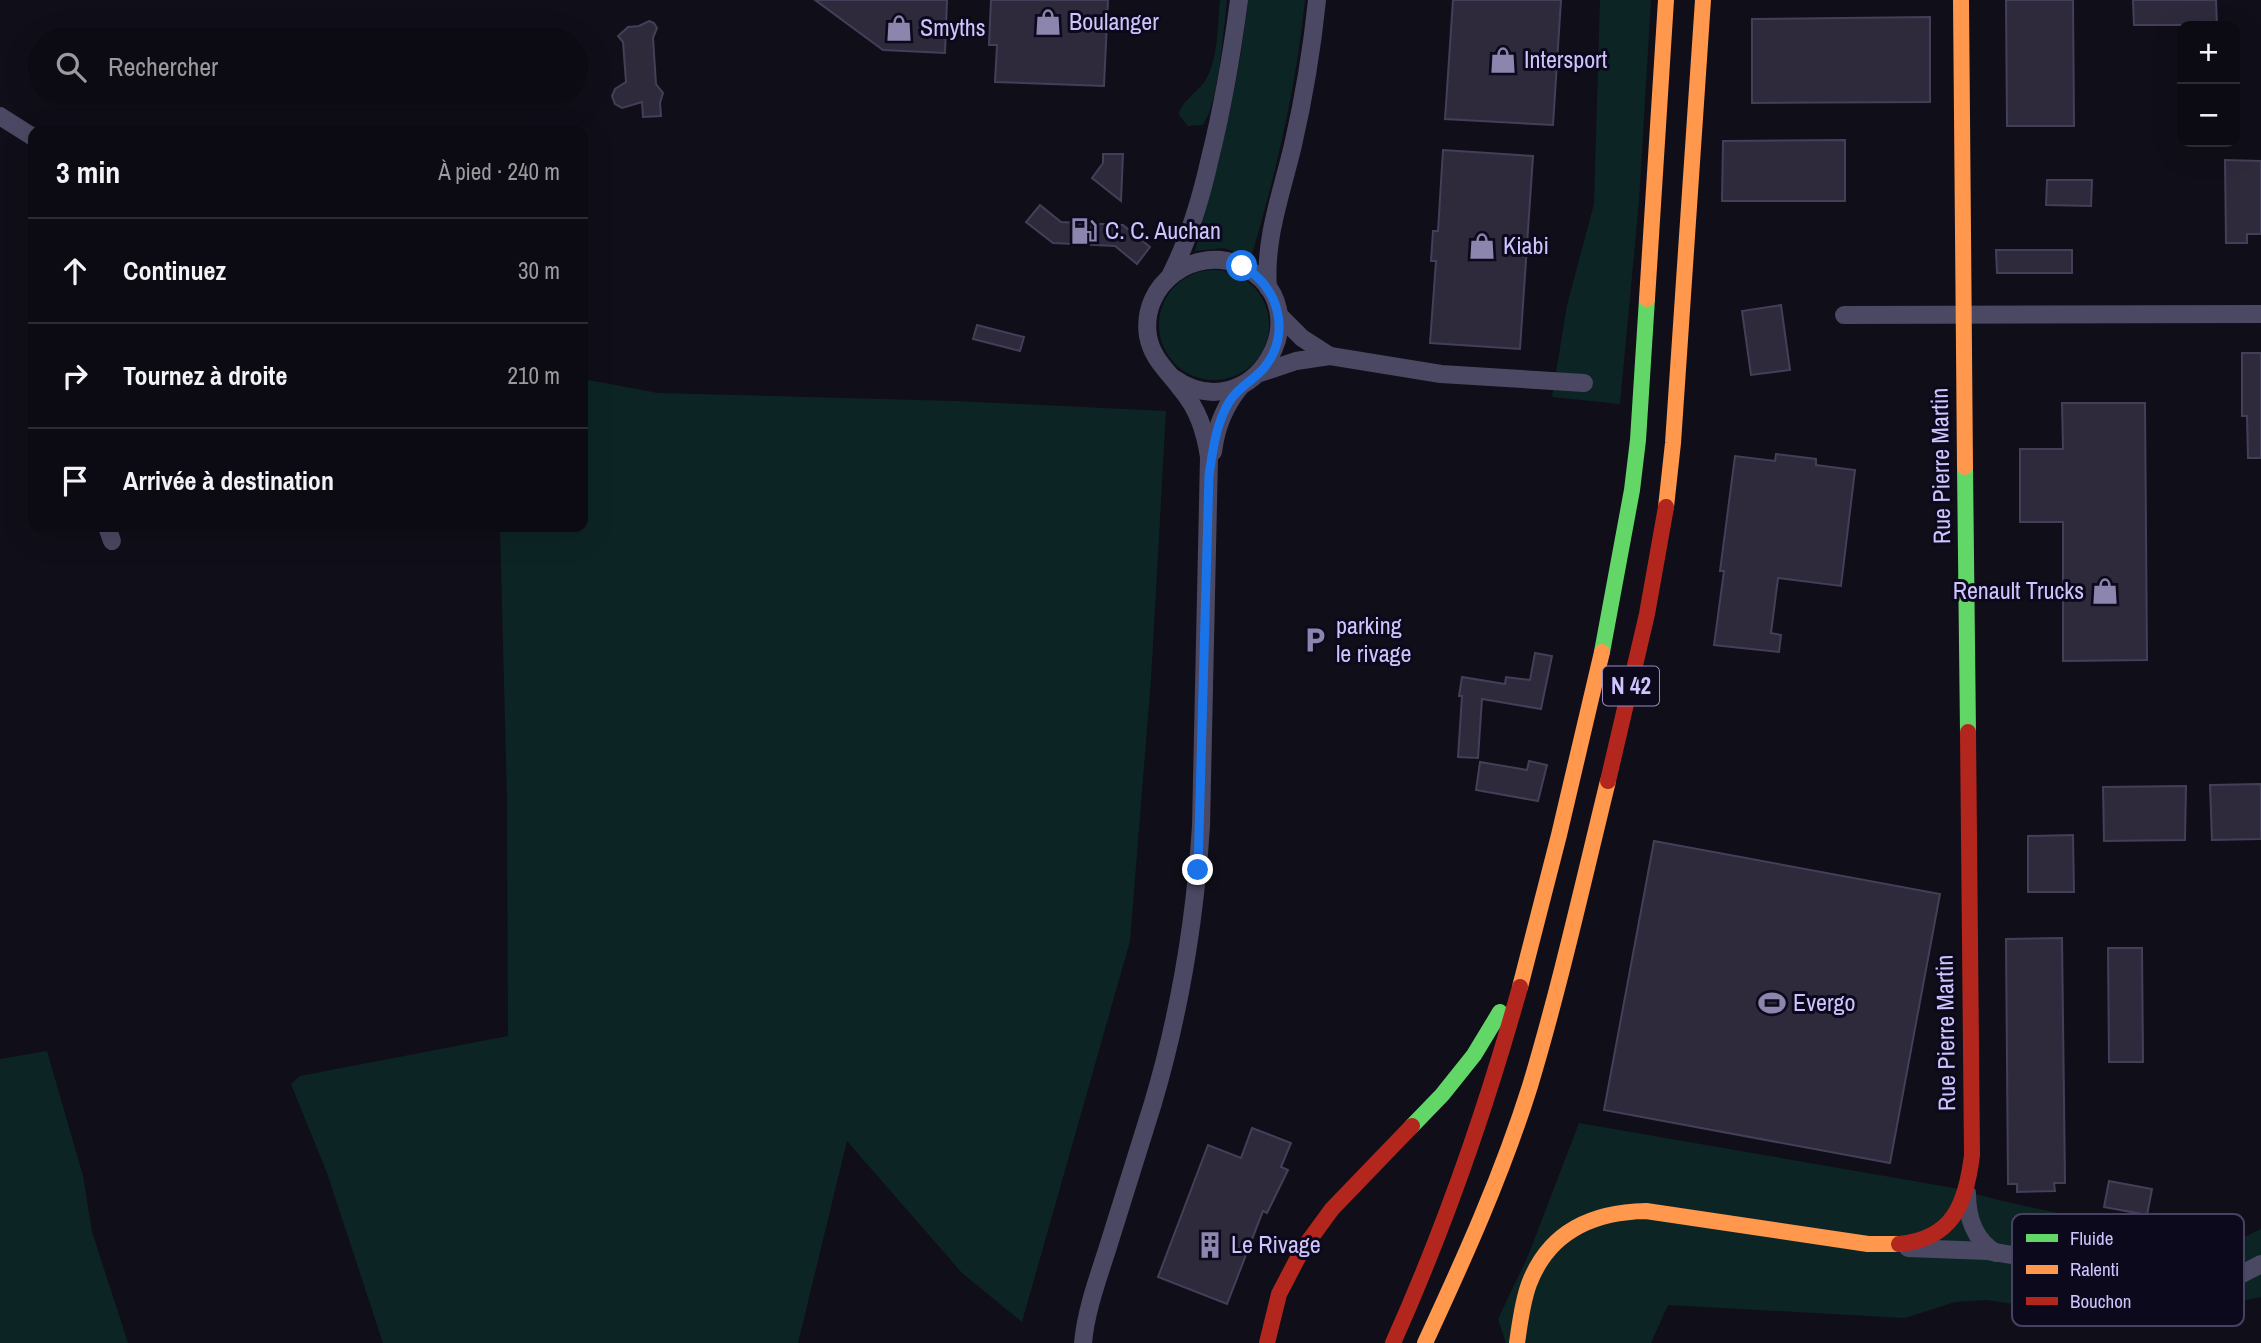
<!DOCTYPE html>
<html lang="fr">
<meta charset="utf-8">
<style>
body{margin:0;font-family:"Archivo Narrow",sans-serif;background:#15131b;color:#f1f3f6}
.controls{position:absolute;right:21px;top:21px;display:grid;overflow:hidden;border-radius:14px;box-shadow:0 7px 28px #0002}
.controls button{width:63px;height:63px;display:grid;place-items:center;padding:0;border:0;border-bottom:2px solid #2c2b32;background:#0c0a12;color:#f1f3f6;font:35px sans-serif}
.stop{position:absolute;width:21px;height:21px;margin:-16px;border:5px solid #1a73e8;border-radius:50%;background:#fff}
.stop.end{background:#1a73e8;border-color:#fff;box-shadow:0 2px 7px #0008}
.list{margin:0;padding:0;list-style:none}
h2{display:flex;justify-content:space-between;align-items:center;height:91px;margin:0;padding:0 28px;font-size:30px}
h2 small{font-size:23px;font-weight:400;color:#9a9a9f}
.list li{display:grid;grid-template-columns:46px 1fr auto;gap:21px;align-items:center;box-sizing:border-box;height:105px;padding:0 28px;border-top:2px solid #2c2b32}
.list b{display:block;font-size:26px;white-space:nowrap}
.list em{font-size:23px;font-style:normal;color:#9a9a9f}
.icon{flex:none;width:38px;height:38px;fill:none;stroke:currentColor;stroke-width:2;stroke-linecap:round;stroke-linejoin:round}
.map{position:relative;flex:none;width:2261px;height:1343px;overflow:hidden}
.search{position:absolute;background:#0c0a12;box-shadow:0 7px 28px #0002;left:28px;top:28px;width:560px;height:77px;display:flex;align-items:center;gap:18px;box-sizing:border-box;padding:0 24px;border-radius:38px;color:#9a9a9f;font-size:26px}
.panel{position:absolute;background:#0c0a12;box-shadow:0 7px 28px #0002;left:28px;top:126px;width:560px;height:406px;border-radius:14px}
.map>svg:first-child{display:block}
.green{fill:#0d2425}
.building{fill:#2e2a3c;stroke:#443f58;stroke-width:2}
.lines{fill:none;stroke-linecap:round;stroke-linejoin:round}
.street{stroke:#4a4862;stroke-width:18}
.fast{stroke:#63d668;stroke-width:16}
.slow{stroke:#ff974d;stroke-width:16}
.jam{stroke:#b3261e;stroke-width:16}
.route{stroke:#1a73e8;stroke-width:9}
.labels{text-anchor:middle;stroke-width:6;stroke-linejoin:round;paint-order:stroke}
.shield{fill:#0d091d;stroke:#948dbb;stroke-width:2}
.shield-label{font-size:23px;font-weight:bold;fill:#cec5ff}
.poi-label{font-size:24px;fill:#cec5ff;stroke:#0d091d;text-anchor:start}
.street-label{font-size:24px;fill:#cec5ff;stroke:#0d091d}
.key{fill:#0d091d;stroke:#474161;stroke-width:2}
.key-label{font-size:19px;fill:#cec5ff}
</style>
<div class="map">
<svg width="2261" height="1343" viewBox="0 0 2261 1343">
<rect width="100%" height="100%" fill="#100e18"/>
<!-- green -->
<g class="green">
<path d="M1220 0H1227C1224 25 1218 111 1202 125L1188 126 1179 115C1180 102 1197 93 1205 81 1219 59 1217 26 1220 0Z"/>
<path d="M1248 0H1305C1296 88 1276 173 1251 258L1224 248 1195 251C1217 168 1239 85 1248 0Z"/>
<path d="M1600 0H1651L1639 201 1620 404 1552 397 1567 305 1594 204Z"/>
<circle cx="1214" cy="325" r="55"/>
<path d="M583 379 658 393 956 401 1166 411 1151 679 1130 941 1022 1322 962 1273 847 1141 798 1343H383L327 1173 291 1084 300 1076 508 1036 507 799 500 527H583Z"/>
<path d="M47 1051 83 1176 92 1232 128 1343H0V1059Z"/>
<path d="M1579 1123 1954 1188C2048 1216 2145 1227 2242 1238L2261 1229V1297L2199 1310 2131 1313 2085 1314 1986 1300 1955 1302 1905 1318 1668 1305 1651 1343H1506L1498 1319 1528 1256Z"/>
</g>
<!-- building -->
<g class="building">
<path d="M815 0H947L945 53 883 50Z"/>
<path d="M991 0H1108L1104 86 995 82 997 45H989Z"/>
<path d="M1453 0H1561L1553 125 1445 119Z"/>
<path d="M2006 0H2073L2074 126H2007Z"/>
<path d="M2133 0H2216L2217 25H2134Z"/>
<path d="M1930 17V102L1752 103V19Z"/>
<path d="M649 21 654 23 657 28 653 38 656 84 663 93 660 103 661 116 643 117 642 102 622 108 615 104 612 96 615 89 626 82 623 42 618 36 628 27 639 26Z"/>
<path d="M1845 140V201H1722L1723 141Z"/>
<path d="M1443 150 1533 156 1520 349 1430 343 1436 261H1431L1433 231H1438Z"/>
<path d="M1103 154H1123L1121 201 1092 178 1103 163Z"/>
<path d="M2225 160 2261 161V234H2247V243H2226Z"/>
<path d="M2047 180H2092L2091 206 2046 205Z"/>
<path d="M1040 205 1061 222 1123 225 1150 247 1137 264 1115 246 1053 243 1026 222Z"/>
<path d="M1996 250H2072V273H1997Z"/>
<path d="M1781 305 1790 370 1751 375 1742 311Z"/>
<path d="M977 325 1024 337 1020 351 973 339Z"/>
<path d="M2242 353H2261V458H2248L2247 416H2242Z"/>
<path d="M2062 403H2145L2147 660 2063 661V522H2020V449H2063Z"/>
<path d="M1776 454 1816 459V465L1855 470 1841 586 1778 578 1771 633 1781 635 1779 652 1714 645 1724 571H1720L1735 456 1775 461Z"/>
<path d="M1535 653 1552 656 1541 709 1482 699 1478 758 1458 757 1462 696H1459L1462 677 1505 684 1506 677 1530 680Z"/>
<path d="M1529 761 1547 765 1538 801 1476 790 1480 762 1527 770Z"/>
<path d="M2261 784V839L2212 840 2210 785Z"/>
<path d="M2186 786 2185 840 2104 841 2103 787Z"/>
<path d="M2073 835 2074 892H2028V836Z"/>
<path d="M1654 841 1940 894 1890 1163 1604 1110Z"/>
<path d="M2062 938 2065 1183H2054L2055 1191 2017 1192V1184H2008L2006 939Z"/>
<path d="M2108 948H2142L2143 1062H2109Z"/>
<path d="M1252 1128 1291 1143 1281 1167 1288 1170 1267 1213 1263 1211 1227 1304 1158 1277 1208 1145 1241 1158Z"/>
<path d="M2109 1181 2152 1189 2147 1215 2104 1207Z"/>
</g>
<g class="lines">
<!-- street -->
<g class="street">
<path d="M0 116 33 137"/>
<path d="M1171 274C1190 237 1201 198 1210 158 1223 106 1232 53 1239 0"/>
<path d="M1268 288C1264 239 1282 192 1293 145 1304 97 1312 49 1317 0"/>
<path d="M1279 315 1302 338 1330 356"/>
<path d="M1844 315 2261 314"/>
<path d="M1260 373 1296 361 1330 356 1441 374 1584 383"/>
<path d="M1213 452C1216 427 1225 405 1241 386"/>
<path d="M107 527 112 541"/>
<path d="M1967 1193C1967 1216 1974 1240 1996 1253"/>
<path d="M1908 1248 1988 1251 2119 1273 2193 1283 2215 1282 2236 1277 2261 1264"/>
<path d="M1083 1343C1086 1311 1097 1281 1107 1250 1122 1201 1138 1152 1153 1103 1180 1012 1195 920 1201 826L1209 457C1205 431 1198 409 1181 389 1168 371 1152 359 1148 336 1140 284 1195 244 1242 266 1326 307 1253 435 1172 377"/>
</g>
<!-- fast -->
<g class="fast">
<path d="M1965 467 1968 732"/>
<path d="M1602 652 1632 490 1638 440 1647 299"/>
<path d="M1412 1126 1442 1095 1474 1055 1500 1012"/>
</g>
<!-- slow -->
<g class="slow">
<path d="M1961 0 1965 467"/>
<path d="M1647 299 1666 0"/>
<path d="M1666 507 1673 443 1703 0"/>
<path d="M1520 987 1559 835 1602 652"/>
<path d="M1425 1343C1464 1259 1502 1175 1530 1086 1560 986 1583 883 1608 781"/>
<path d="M1517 1343C1520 1323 1522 1303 1529 1284 1549 1231 1593 1212 1646 1211L1868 1244H1899"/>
</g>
<!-- jam -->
<g class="jam">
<path d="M1608 781 1647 614 1666 507"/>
<path d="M1899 1244C1953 1239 1966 1204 1972 1155L1968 732"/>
<path d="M1267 1343 1279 1294 1302 1250 1332 1209 1412 1126"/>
<path d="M1393 1343C1445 1227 1486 1109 1520 987"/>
</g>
</g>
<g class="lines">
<!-- route -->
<path class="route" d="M1198 870 1209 475C1213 449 1216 424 1229 402 1239 386 1253 381 1264 368 1292 334 1279 286 1242 266"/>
</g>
<!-- icons -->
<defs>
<symbol id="shop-bare" viewBox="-9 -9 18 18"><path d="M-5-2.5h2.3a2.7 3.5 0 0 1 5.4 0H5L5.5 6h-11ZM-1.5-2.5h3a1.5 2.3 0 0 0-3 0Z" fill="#8c85ae" stroke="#0d091d" stroke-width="2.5" paint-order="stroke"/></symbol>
<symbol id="fuel-bare" viewBox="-9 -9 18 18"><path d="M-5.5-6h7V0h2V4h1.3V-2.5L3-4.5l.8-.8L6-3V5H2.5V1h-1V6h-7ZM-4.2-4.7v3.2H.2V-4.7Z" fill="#8c85ae" stroke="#0d091d" stroke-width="2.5" paint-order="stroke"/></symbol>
<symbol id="parking-bare" viewBox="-9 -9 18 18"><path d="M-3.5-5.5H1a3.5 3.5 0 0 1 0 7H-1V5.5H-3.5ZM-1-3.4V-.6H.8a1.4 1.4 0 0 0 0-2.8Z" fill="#8c85ae" stroke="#0d091d" stroke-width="2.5" paint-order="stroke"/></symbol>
<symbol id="stadium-bare" viewBox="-9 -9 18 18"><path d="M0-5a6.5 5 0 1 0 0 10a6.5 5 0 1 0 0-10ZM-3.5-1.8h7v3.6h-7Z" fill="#8c85ae" stroke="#0d091d" stroke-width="2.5" paint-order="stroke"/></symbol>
<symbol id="building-bare" viewBox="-9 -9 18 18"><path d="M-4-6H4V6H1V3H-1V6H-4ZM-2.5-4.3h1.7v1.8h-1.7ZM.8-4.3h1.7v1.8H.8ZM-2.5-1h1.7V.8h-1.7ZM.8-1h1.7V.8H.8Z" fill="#8c85ae" stroke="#0d091d" stroke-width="2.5" paint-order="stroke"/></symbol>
</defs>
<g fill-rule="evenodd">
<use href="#shop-bare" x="1029" y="3" width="38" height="38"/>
<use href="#shop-bare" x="880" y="9" width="38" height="38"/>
<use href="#shop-bare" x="1484" y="41" width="38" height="38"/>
<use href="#fuel-bare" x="1065" y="212" width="38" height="38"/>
<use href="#shop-bare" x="1463" y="227" width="38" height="38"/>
<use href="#shop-bare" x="2086" y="572" width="38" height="38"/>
<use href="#parking-bare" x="1296" y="621" width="38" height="38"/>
<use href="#stadium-bare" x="1753" y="984" width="38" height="38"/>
<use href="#building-bare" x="1191" y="1226" width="38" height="38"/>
</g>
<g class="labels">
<!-- shield labels -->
<rect class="shield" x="1603" y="666.5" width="56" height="39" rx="5"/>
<g class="shield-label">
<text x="1631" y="694">N 42</text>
</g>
<!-- poi labels -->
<g class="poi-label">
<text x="1069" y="30">Boulanger</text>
<text x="920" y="36">Smyths</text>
<text x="1524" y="68">Intersport</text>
<text x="1105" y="239">C. C. Auchan</text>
<text x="1503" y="254">Kiabi</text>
<text x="2084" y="599" text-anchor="end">Renault Trucks</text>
<text x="1336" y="634">parking<tspan x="1336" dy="28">le rivage</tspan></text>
<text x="1793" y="1011">Evergo</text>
<text x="1231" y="1253">Le Rivage</text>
</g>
<!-- street labels -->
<g class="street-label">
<text transform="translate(1941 466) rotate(-91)" y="8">Rue Pierre Martin</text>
<text transform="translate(1946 1033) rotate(-91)" y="8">Rue Pierre Martin</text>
</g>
</g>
<!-- legend -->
<rect x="2012" y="1214" width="232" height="112" rx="10" class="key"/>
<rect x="2026" y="1234" width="32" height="8" fill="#63d668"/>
<rect x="2026" y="1265" width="32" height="9" fill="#ff974d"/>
<rect x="2026" y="1297" width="32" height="8" fill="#b3261e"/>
<g class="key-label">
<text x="2070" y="1245">Fluide</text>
<text x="2070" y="1276">Ralenti</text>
<text x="2070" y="1308">Bouchon</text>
</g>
</svg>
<div class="controls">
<button>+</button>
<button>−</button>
</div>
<div class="stop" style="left:1242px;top:266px"></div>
<div class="stop end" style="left:1198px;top:870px"></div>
<div class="search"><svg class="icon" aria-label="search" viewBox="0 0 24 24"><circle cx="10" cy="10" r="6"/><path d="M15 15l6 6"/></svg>Rechercher</div>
<section class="panel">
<h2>3 min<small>À pied · 240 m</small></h2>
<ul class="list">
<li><svg class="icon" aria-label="ahead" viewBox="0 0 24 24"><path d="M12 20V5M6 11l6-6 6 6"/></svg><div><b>Continuez</b></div><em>30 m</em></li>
<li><svg class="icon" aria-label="right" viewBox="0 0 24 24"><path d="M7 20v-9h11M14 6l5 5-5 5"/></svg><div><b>Tournez à droite</b></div><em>210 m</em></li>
<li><svg class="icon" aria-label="arrive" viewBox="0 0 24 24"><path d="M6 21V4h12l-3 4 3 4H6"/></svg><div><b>Arrivée à destination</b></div></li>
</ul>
</section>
</div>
